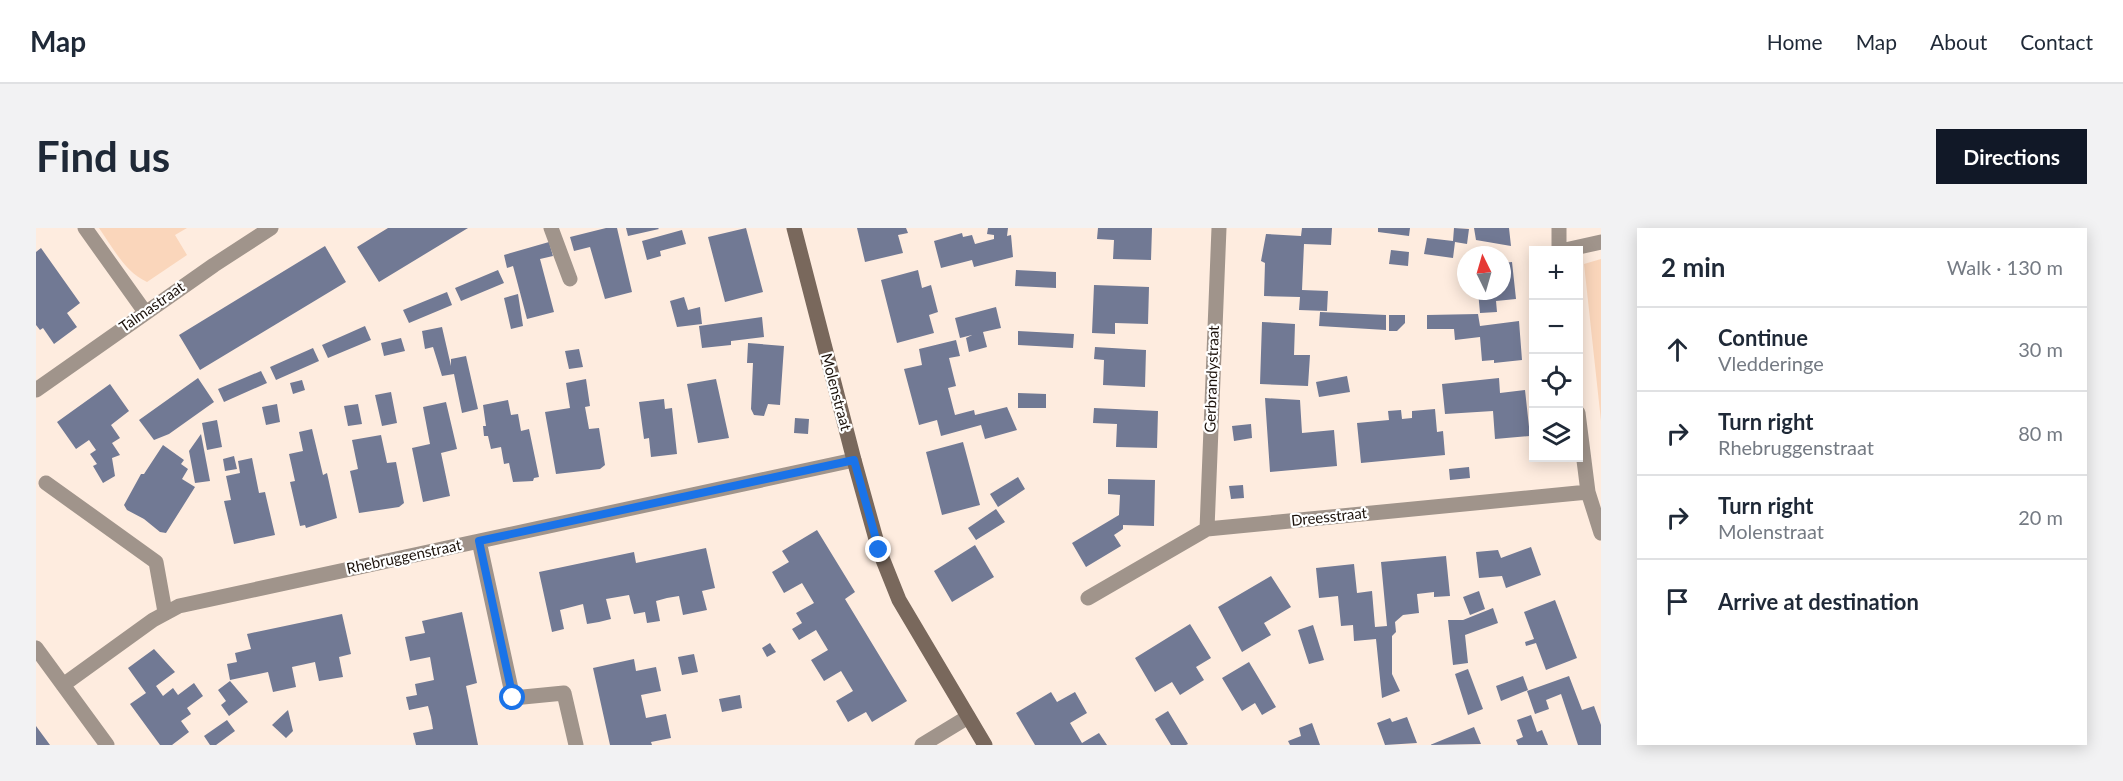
<!DOCTYPE html>
<html lang="en">
<head>
<meta charset="utf-8">
<style>
  body { margin:0; font-family:Lato,sans-serif; background:#f2f2f3; color:#1f2937 }
  .controls { position:absolute; right:18px; top:18px; display:grid; overflow:hidden; border-radius:0px; box-shadow:0 3px 15px #0003 }
  .controls button { width:54px; height:54px; display:grid; place-items:center; padding:0; border:0; border-bottom:2px solid #e0e1e3; background:#fff; color:#1f2937; font:30px sans-serif }
  .compass { position:absolute; left:1421px; top:18px; width:54px; height:54px; border-radius:50%; background:#fff; box-shadow:0 3px 15px #0003; rotate:355deg }
  .stop { position:absolute; width:18px; height:18px; margin:-14px; border:4px solid #1a73e8; border-radius:50%; background:#fff }
  .stop.end { background:#1a73e8; border-color:#fff; box-shadow:0 2px 6px #0008 }
  .list { margin:0; padding:0; list-style:none }
  h2 { display:flex; justify-content:space-between; align-items:center; height:78px; margin:0; padding:0 24px; font-size:26px }
  h2 small { font-size:20px; font-weight:400; color:#747a83 }
  .list li { display:grid; grid-template-columns:39px 1fr auto; gap:18px; align-items:center; box-sizing:border-box; height:84px; padding:0 24px; border-top:2px solid #e0e1e3 }
  .list b { display:block; font-size:22px; white-space:nowrap }
  .list p { margin:0; font-size:20px; white-space:nowrap; color:#747a83 }
  .list em { font-size:20px; font-style:normal; color:#747a83 }
  .icon { flex:none; width:33px; height:33px; fill:none; stroke:currentColor; stroke-width:2; stroke-linecap:round; stroke-linejoin:round }
  .map { position:relative; flex:none; width:1565px; height:517px; overflow:hidden; border-radius:0px }
  header { display:flex; align-items:center; gap:36px; box-sizing:border-box; height:84px; padding:0 30px; background:#fff; border-bottom:2px solid #e0e1e3 }
  header strong { font-size:28px }
  nav { display:flex; gap:33px; margin-inline-start:auto; font-size:21px }
  .intro { display:flex; align-items:center; justify-content:space-between; box-sizing:border-box; height:144px; padding:0 36px }
  h1 { margin:0; font-size:42px }
  .button { padding:15px 27px; border-radius:0px; background:#111827; color:#fff; font-size:21px; font-weight:700 }
  main { display:flex; gap:36px; padding:0 36px }
  aside { flex:1; background:#fff; border-radius:0px; box-shadow:0 3px 15px #0003 }
  .map>svg:first-child { display:block }
  .green { fill:#fad6bb }
  .building { fill:#717994 }
  .lines { fill:none; stroke-linecap:round; stroke-linejoin:round }
  .lane { stroke:#a0948b; stroke-width:15 }
  .street { stroke:#a0948b; stroke-width:15 }
  .secondary { stroke:#79685c; stroke-width:15 }
  .route { stroke:#1a73e8; stroke-width:8 }
  .labels { text-anchor:middle; stroke-width:4.5; stroke-linejoin:round; paint-order:stroke }
  .street-label { font-size:15px; fill:#1c120b; stroke:#fff }
</style>
</head>
<body>
<header>
<strong>Map</strong>
<nav><a>Home</a><a>Map</a><a>About</a><a>Contact</a></nav>
</header>
<div class="intro"><h1>Find us</h1><a class="button">Directions</a></div>
<main>
<div class="map">
<svg width="1565" height="517" viewBox="0 0 1565 517">
  <rect width="100%" height="100%" fill="#feecdf"/>
  <path class="green" d="M63 0H151L139 7 151 27 111 54C89 44 77 20 63 0Z
    M1565 31V193L1548 36Z"/>
  <path class="building" d="M352 0H432L343 54 321 19Z
    M570 0H581L596 64 569 71 554 19 538 23 534 9Z
    M590 0H622L623 1 592 8Z
    M710 0 727 64 689 74 672 9Z
    M821 0H870L872 5 862 7 867 25 829 34Z
    M952 0H972L971 8 975 7 977 29 938 39 936 32 905 40 898 13 926 5 927 9 936 7 939 16 958 11V7L951 6Z
    M1062 0H1116L1115 32 1077 31 1078 12 1061 11Z
    M1266 0H1296L1295 17 1268 16 1266 62 1292 63 1291 83 1263 82 1264 69 1228 68 1229 35 1225 33 1230 6 1265 8Z
    M1342 0H1374L1373 8 1342 4Z
    M1418 0 1433 1 1431 16 1419 14 1417 30 1388 26 1391 10 1417 13Z
    M1438 0H1473L1475 18 1440 12Z
    M646 2 650 16 624 23 625 28 611 32 606 13Z
    M513 14 517 28 504 31 518 84 491 91 477 38 471 40 468 27Z
    M289 18 310 54 164 142 143 107Z
    M5 20 44 75 31 85 41 99 18 116 7 100 4 102 0 97V24Z
    M1355 22 1373 24 1372 38 1353 36Z
    M1476 34 1480 71 1460 73 1461 84 1444 85 1442 63H1466V35Z
    M462 42 468 55 425 73 419 60Z
    M882 42 886 60 895 57 902 84 893 87 898 105 861 115 845 52Z
    M980 42 1020 44V60L979 58Z
    M1058 57 1113 59 1112 96 1079 95V106L1056 105Z
    M411 64 416 77 373 95 367 82Z
    M482 66 487 98 475 101 468 70Z
    M648 69 652 82 664 79 666 96 641 99 634 73Z
    M960 79 965 100 947 104 951 119 933 124 930 110 936 107 924 110 919 90Z
    M1284 84 1350 87V102L1283 98Z
    M1442 86 1444 98 1483 93 1486 132 1458 135V132L1446 133 1444 109 1419 112 1418 101H1391V87Z
    M1353 87H1369V95L1361 103H1353Z
    M726 89 728 109 695 113V117L666 120 663 98Z
    M1226 94 1259 96 1258 127H1274L1272 158 1224 156Z
    M329 98 335 112 292 130 286 117Z
    M406 99 415 138V131L430 128 442 181 426 185 418 146 406 148 397 119 389 121 386 103Z
    M982 103 1038 106 1037 120 982 117Z
    M365 110 369 123 348 128 345 115Z
    M920 112 924 128 913 130 920 158 912 160 919 187 938 182 939 187 971 179 981 202 949 211 945 197 905 208 901 192 883 197 868 141 886 137 883 121Z
    M712 115 748 118 744 177 732 176 728 188 718 187 715 181 717 135H711Z
    M1059 119 1110 122 1109 159 1067 157 1068 132 1058 131Z
    M277 120 283 133 240 152 234 139Z
    M543 121 547 139 533 141 529 123Z
    M225 143 231 155 188 174 182 161Z
    M1311 148 1314 164 1283 169 1280 154Z
    M162 150 178 174 133 206 118 212 103 192Z
    M1463 150 1464 165 1489 162 1494 208 1459 211 1457 183 1409 186 1406 156Z
    M550 151 554 178 549 179 553 201 563 200 569 237 564 241 520 246 509 184 534 180 530 155Z
    M680 151 693 210 662 215 651 156Z
    M266 152 269 162 257 166 254 155Z
    M74 156 93 183 75 197 84 210 76 215 84 227 76 230 79 248 67 255 57 238 61 236 54 226 60 222 53 212 40 221 21 194Z
    M355 164 361 195 346 198 339 167Z
    M982 165 1010 166V180H982Z
    M1229 170 1264 172 1266 205 1298 202 1301 238 1234 244Z
    M628 171 629 181 636 180 641 226 615 229 613 210 608 211 603 174Z
    M472 172 475 187 482 186 485 203 493 201 503 249 498 250 497 253 477 254 473 235 468 236 465 219 455 221 452 208H448L447 198H450L447 177Z
    M410 174 421 221 405 225 414 268 387 274 376 220 394 216 387 179Z
    M241 176 244 194 230 197 226 179Z
    M322 176 326 196 312 198 308 178Z
    M1058 180 1122 183 1121 220 1080 219 1081 196 1057 195Z
    M1399 181 1401 204 1407 203 1409 227 1325 235 1321 195 1353 192 1352 183 1365 182 1366 191 1376 190V183Z
    M759 190 773 191 772 206 758 205Z
    M181 192 186 219 171 222 166 195Z
    M1215 196 1216 210 1198 213 1196 198Z
    M276 201 287 247 291 245 301 290 270 300 269 297 264 298 254 254 259 253 253 226 267 223 263 204Z
    M165 206 174 253 159 255 153 223Z
    M345 207 351 235 360 234 368 275 363 279 323 285 314 243 322 241 316 212Z
    M927 214 944 277 906 287 890 224Z
    M127 217 148 232 145 236 152 241 146 251 159 259 130 305 124 304 108 291 91 282 88 277 105 246H108Z
    M198 228 201 241 189 243 187 231Z
    M216 230 223 265 229 264 239 307 198 316 188 273 195 272 190 248 204 245 202 233Z
    M1433 239 1434 250 1414 252 1413 241Z
    M982 249 989 261 962 279 954 266Z
    M1072 251 1119 252 1118 298 1087 297V301L1078 307 1085 318 1050 339 1036 315 1083 287 1084 267 1072 266Z
    M1207 257 1208 270 1195 271 1193 258Z
    M960 281 969 294 940 312 932 300Z
    M781 302 819 364 809 371 871 473 836 494 830 484 812 494 800 473 817 463 805 443 788 453 775 432 792 422 780 402 763 412 756 401 766 395 760 385 778 375 766 355 748 365 736 344 753 334 746 323Z
    M939 317 958 349 916 374 898 343Z
    M1495 319 1505 347 1470 360 1466 348 1443 350 1440 324 1462 322 1465 330Z
    M670 320 679 360 666 363 671 382 647 387 643 368 631 370 620 373 624 393 611 395 609 384 598 386 593 367 570 371 575 391 563 394 551 396 547 376 524 382 528 401 516 404 503 344 598 324 600 335Z
    M1410 328 1414 368 1398 369V364L1381 366 1383 385 1367 387 1359 394 1360 404 1356 408V446L1364 463 1346 470 1340 411 1318 413 1317 397 1305 398 1302 368 1283 370 1280 340 1318 336 1321 365 1336 363 1339 399 1351 398 1345 334Z
    M1235 348 1255 379 1228 395 1235 407 1206 424 1182 379Z
    M1443 363 1449 381 1434 387 1427 369Z
    M1519 372 1541 430 1510 442 1500 415 1490 418 1489 414 1498 411 1488 384Z
    M1457 380 1462 395 1429 407 1432 435 1417 437 1412 392H1427Z
    M426 384 441 455 430 458 442 517H380L377 505 397 501 395 489 392 478 373 482 370 469 381 467 379 456 398 452 394 429 374 433 369 409 389 405 386 393Z
    M306 386 315 426 303 429 307 449 283 453 279 434 256 439 260 459 237 464 232 444 194 452 191 436 201 434 199 425 215 421 211 406Z
    M1154 396 1175 430 1160 439 1168 452 1144 467 1136 454 1119 464 1099 430Z
    M1277 397 1288 432 1273 436 1262 402Z
    M734 415 740 424 731 429 726 420Z
    M118 421 139 444 120 458 127 468 137 460 142 467 158 455 167 468 151 480 155 486 145 493 153 504 136 517H124L94 476 110 465 92 440Z
    M658 426 662 444 646 447 642 429Z
    M598 431 600 443 620 439 625 463 605 467 610 490 630 486 635 510 615 514 616 517H574L557 440Z
    M1213 434 1240 479 1226 487 1219 475 1206 483 1186 450Z
    M1432 441 1447 481 1432 487 1419 446Z
    M1487 448 1492 462 1465 473 1460 458Z
    M1533 448 1546 482 1558 478 1565 497V517H1542L1525 466 1510 472 1513 481 1499 486 1491 463Z
    M194 453 212 474 193 488 185 477 190 473 182 462Z
    M1015 464 1021 474 1039 464 1051 485 1034 495 1046 515 1063 505 1071 517H999L980 485Z
    M704 467 706 480 686 484 683 471Z
    M252 482 257 503 250 510 236 497Z
    M1132 483 1152 516 1150 517H1135L1119 491Z
    M1495 487 1501 504 1506 502 1512 517H1482L1480 512 1487 509 1481 492Z
    M1371 489 1381 515 1349 517 1341 495 1354 490 1356 494Z
    M191 492 199 503 180 517H174L168 508Z
    M1276 495 1284 517H1254L1252 513 1265 508 1263 500Z
    M0 498 14 517H0Z
    M1438 499 1445 516 1394 517Z"/>
  <g class="lines">
    <path class="lane" d="M515 0 534 51"/>
    <path class="street" d="M49 0 109 84
      M1523 0V22
      M1529 22 1565 14
      M0 162 178 37 235 0
      M1542 185 1552 264 1565 305
      M10 255 120 334 129 384
      M1171 301 1183 0
      M443 313 477 470 528 465 540 517
      M1052 370 1171 301 1552 264
      M0 420 71 517
      M27 457 117 392 143 378 818 232
      M886 517 932 489"/>
    <path class="secondary" d="M758 0 818 232 843 322 863 372 949 517"/>
  </g>
  <g class="lines">
    <path class="route" d="M477 470 443 313 818 232 843 322"/>
  </g>
  <g class="labels">
    <g class="street-label">
      <text transform="translate(116 79) rotate(-35)" y="5">Talmastraat</text>
      <text transform="translate(1176 151) rotate(-88)" y="5">Gerbrandystraat</text>
      <text transform="translate(800 164) rotate(75)" y="5">Molenstraat</text>
      <text transform="translate(1293 289) rotate(-6)" y="5">Dreesstraat</text>
      <text transform="translate(368 329) rotate(-12)" y="5">Rhebruggenstraat</text>
    </g>
  </g>
</svg>
<div class="controls">
<button>+</button>
<button>−</button>
<button><svg class="icon" aria-label="locate" viewBox="0 0 24 24"><circle cx="12" cy="12" r="6"/><path d="M12 2v4M12 18v4M2 12h4M18 12h4"/></svg></button>
<button><svg class="icon" aria-label="layers" viewBox="0 0 24 24"><path d="M12 4l9 5-9 5-9-5zM3 14l9 5 9-5"/></svg></button>
</div>
<svg class="compass" viewBox="-18 -18 36 36"><path d="M0-13l5 13h-10z" fill="#e53935"/><path d="M0 13l5-13h-10z" fill="#747a83"/></svg>
<div class="stop" style="left:477px;top:470px"></div>
<div class="stop end" style="left:843px;top:322px"></div>
</div>
<aside>
<h2>2 min<small>Walk · 130 m</small></h2>
<ul class="list">
<li><svg class="icon" aria-label="ahead" viewBox="0 0 24 24"><path d="M12 20V5M6 11l6-6 6 6"/></svg><div><b>Continue</b><p>Vledderinge</p></div><em>30 m</em></li>
<li><svg class="icon" aria-label="right" viewBox="0 0 24 24"><path d="M7 20v-9h11M14 6l5 5-5 5"/></svg><div><b>Turn right</b><p>Rhebruggenstraat</p></div><em>80 m</em></li>
<li><svg class="icon" aria-label="right" viewBox="0 0 24 24"><path d="M7 20v-9h11M14 6l5 5-5 5"/></svg><div><b>Turn right</b><p>Molenstraat</p></div><em>20 m</em></li>
<li><svg class="icon" aria-label="arrive" viewBox="0 0 24 24"><path d="M6 21V4h12l-3 4 3 4H6"/></svg><div><b>Arrive at destination</b></div></li>
</ul>
</aside>
</main>
</body>
</html>
